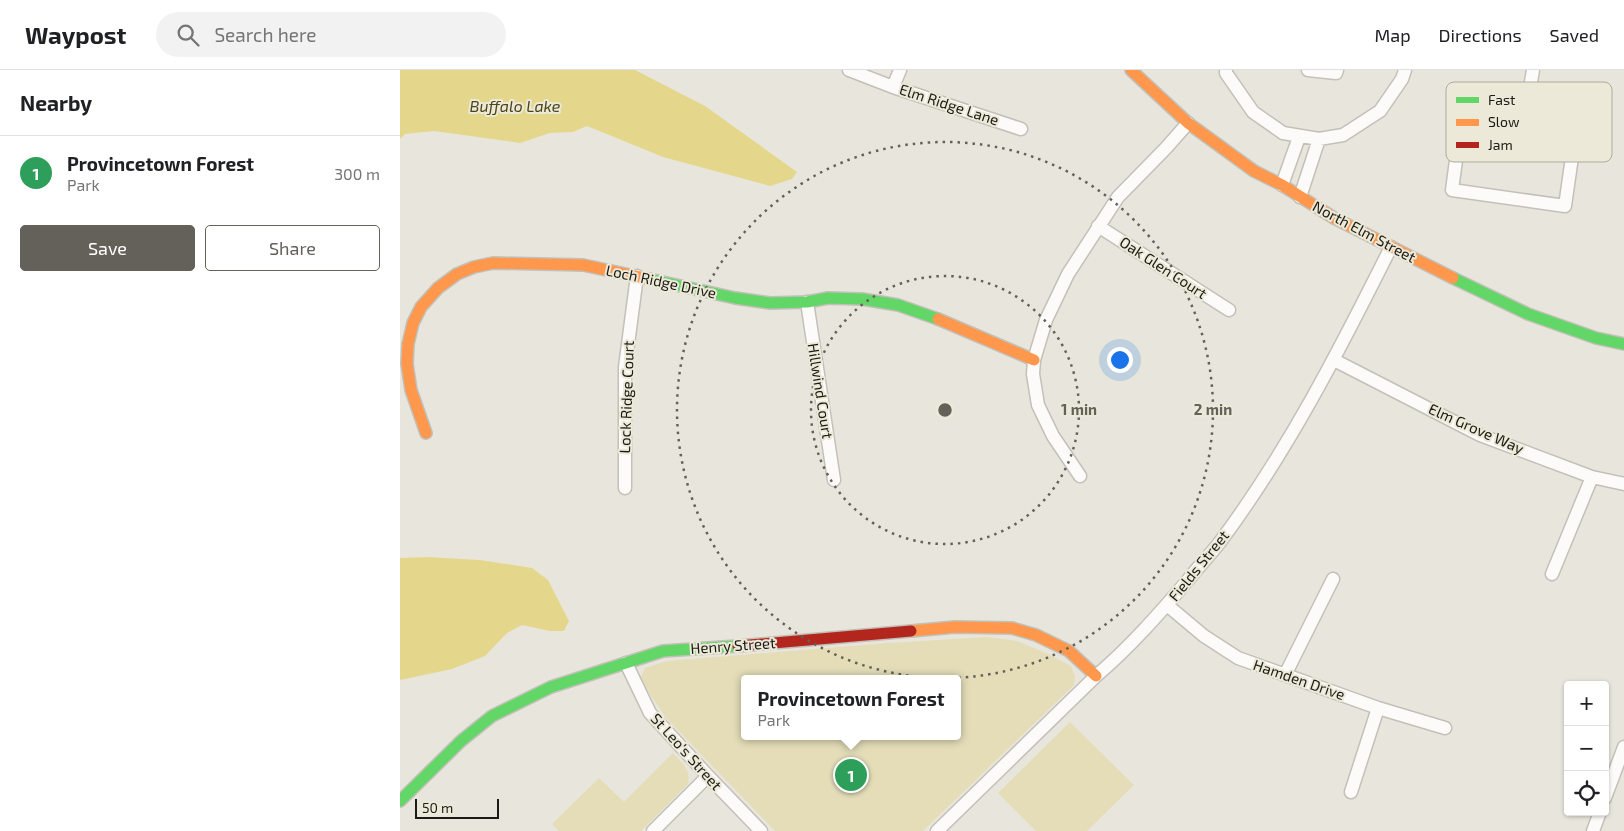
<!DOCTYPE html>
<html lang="en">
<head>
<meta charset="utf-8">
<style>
  body { margin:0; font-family:"Exo 2",sans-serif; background:#f2f2f2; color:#202124 }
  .controls { position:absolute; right:15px; bottom:15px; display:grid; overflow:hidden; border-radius:5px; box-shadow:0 1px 4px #0004 }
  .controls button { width:45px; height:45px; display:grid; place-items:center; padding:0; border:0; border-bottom:1px solid #e0e0e0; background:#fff; color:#202124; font:25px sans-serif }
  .scale { position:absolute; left:15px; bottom:12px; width:84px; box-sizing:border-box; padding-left:5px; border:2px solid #1b1a14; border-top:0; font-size:14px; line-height:18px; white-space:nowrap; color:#1b1a14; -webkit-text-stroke:4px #ece9d8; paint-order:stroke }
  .you { position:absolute; left:719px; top:289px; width:18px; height:18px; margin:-12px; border:4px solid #fff; border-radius:50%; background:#1a73e8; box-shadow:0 0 0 8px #1a73e833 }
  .badge { display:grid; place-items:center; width:32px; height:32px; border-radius:50%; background:#63615a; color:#fff; font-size:16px; font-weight:700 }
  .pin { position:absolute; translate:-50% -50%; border:2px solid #fff; box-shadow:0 1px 5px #0006 }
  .popup { position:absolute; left:341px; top:605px; width:220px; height:65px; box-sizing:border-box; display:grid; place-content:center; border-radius:5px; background:#fff; filter:drop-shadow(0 1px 4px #0005); font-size:16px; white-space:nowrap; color:#757577 }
  .popup b { font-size:19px; color:#202124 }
  .popup::after { content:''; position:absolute; left:50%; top:100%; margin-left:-10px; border:10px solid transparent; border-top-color:#fff }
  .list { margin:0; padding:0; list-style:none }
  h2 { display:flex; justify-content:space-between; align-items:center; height:65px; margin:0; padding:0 20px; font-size:21px }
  h2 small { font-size:16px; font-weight:400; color:#757577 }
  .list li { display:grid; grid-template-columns:32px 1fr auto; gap:15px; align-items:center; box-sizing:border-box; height:75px; padding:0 20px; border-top:1px solid #e0e0e0 }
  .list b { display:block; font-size:19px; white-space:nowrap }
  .list p { margin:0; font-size:16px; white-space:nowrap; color:#757577 }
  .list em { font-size:16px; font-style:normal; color:#757577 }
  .actions { display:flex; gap:10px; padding:15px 20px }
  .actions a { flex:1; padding:11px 0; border:1px solid #63615a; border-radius:5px; text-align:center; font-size:18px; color:#63615a }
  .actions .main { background:#63615a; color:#fff }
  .icon { flex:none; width:28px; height:28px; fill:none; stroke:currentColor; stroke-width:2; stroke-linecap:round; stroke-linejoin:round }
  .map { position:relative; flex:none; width:1224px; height:761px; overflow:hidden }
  header { display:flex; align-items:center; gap:30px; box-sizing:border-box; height:70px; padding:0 25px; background:#fff; border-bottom:1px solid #e0e0e0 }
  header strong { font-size:24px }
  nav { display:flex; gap:28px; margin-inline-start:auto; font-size:18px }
  .search { width:350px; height:45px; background:#f2f2f2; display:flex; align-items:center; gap:12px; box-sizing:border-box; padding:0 18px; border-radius:28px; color:#757577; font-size:19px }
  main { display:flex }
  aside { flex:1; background:#fff }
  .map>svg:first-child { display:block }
  .green { fill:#e4ddb8; fill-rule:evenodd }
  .water { fill:#e4d78c }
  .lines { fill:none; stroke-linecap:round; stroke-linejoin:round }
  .street-casing { stroke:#c2c0b8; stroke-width:15 }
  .fast-casing { stroke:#c2c0b8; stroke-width:14 }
  .slow-casing { stroke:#c2c0b8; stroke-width:14 }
  .jam-casing { stroke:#c2c0b8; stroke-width:14 }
  .street { stroke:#fcfbfa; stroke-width:12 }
  .fast { stroke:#63d668; stroke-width:11 }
  .slow { stroke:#ff974d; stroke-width:11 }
  .jam { stroke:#b3261e; stroke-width:11 }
  .ring { fill:none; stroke:#63615a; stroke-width:2.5; stroke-dasharray:2.5 5 }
  .labels { text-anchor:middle; stroke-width:4; stroke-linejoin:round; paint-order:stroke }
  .street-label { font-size:15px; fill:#1b1a14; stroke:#ece9d8 }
  .water-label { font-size:16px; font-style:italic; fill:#4d461b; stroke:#ece9d8 }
  .key { fill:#ece9d8; stroke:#adab9d; stroke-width:1 }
  .key-label { font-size:14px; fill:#1b1a14 }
  .centre { fill:#63615a; stroke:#ece9d8; stroke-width:2.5 }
  .ring-label { font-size:15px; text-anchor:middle; font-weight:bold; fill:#63615a; stroke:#ece9d8; stroke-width:4; stroke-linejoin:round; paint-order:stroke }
</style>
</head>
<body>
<header>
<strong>Waypost</strong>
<div class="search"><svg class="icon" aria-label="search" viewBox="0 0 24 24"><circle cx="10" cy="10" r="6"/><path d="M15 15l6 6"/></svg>Search here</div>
<nav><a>Map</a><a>Directions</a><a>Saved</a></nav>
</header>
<main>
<aside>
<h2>Nearby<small></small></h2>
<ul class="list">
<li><span class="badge" style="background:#2e9e5b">1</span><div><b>Provincetown Forest</b><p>Park</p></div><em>300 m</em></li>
</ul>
<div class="actions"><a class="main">Save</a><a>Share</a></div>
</aside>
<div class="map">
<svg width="1224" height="761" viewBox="0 0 1224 761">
  <rect width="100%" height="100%" fill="#e8e6dc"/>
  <path class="green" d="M587 567 617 571 646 583 671 596 675 606 674 615 523 761H375L266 648 250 624 241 607 245 598 267 591 488 573ZM345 609H557V666H345Z
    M670 652 734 715 687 761H636L598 723Z
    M273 683C282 693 291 699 288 714L241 761H159L152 754 199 708 224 732Z"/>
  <path class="water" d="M0 0H235L305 36 397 102 392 109 370 116 263 87 187 56 173 62 150 63 120 73 34 61 5 64 0 69Z
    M28 487 80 490 132 498 148 510 169 551 164 561H150L122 555 107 563 85 586 52 599 0 610V488Z"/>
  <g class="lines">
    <defs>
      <path id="street" d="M449 0 493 17 621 59
        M826 0V3L853 42 883 63 919 69 943 65 980 41 1002 9 1005 0
        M908 0 936 3 937 0
        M493 17 500 0
        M1065 24 1128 30 1179 38 1165 136 1052 120Z
        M1128 30 1133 0
        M882 115 899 67
        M900 127 919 69
        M698 156 829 240
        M407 232 434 410
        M934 290 1080 365 1192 407 1224 414
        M680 406 653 366 638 335 633 304 634 290 646 250 668 204 718 127 766 78 788 53
        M225 418V297L237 206
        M1152 504 1192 407
        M767 535 804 566 838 588 978 638 1045 658
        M226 593 250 643 308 706 361 761
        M885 605 933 509
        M951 722 978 638
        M1205 728 1224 677
        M253 761 308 706
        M537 761 696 606C730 577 759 544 788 510 798 497 810 485 820 472 888 381 940 279 991 177
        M1193 761 1200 742"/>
      <path id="fast" d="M1053 208 1128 244 1196 268 1224 274
        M249 209 335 228 370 233 407 232 428 228 462 229 498 235 538 249
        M0 731 61 671 92 646 151 617 263 581 338 576"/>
      <path id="slow" d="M731 0 788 53 854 101 882 115 934 148 1053 208
        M538 249 634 290
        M26 363 11 320 7 294 8 274 13 253 21 237 38 218 57 204 74 197 93 193 183 195 249 209
        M511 561 555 557 612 558 636 565 669 581 696 606"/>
      <path id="jam" d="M338 576 511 561"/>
    </defs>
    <use href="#street" class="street-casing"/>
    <use href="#fast" class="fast-casing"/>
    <use href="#slow" class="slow-casing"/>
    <use href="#jam" class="jam-casing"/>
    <use href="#street" class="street"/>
    <use href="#fast" class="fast"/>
    <use href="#slow" class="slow"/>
    <use href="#jam" class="jam"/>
  </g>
  <g class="ring">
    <circle cx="545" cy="340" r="134"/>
    <circle cx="545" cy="340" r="268"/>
  </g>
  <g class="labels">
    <g class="street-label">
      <text transform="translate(549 35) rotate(18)" y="5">Elm Ridge Lane</text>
      <text transform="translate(964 162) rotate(28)" y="5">North Elm Street</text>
      <text transform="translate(763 198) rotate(33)" y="5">Oak Glen Court</text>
      <text transform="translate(261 212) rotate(12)" y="5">Loch Ridge Drive</text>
      <text transform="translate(420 321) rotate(81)" y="5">Hillwind Court</text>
      <text transform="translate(227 327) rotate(-88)" y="5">Lock Ridge Court</text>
      <text transform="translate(1076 359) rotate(24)" y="5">Elm Grove Way</text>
      <text transform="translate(799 496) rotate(-51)" y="5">Fields Street</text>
      <text transform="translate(333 576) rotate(-4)" y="5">Henry Street</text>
      <text transform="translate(899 610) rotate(19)" y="5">Hamden Drive</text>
      <text transform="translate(286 682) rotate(48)" y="5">St Leo's Street</text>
    </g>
    <g class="water-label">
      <text x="115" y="42">Buffalo Lake</text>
    </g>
  </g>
  <rect x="1046" y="12" width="166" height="80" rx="8" class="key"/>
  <rect x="1056" y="27" width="23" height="6" fill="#63d668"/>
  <rect x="1056" y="49" width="23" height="7" fill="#ff974d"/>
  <rect x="1056" y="72" width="23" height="6" fill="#b3261e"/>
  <g class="key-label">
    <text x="1088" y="35">Fast</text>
    <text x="1088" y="57">Slow</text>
    <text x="1088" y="80">Jam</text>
  </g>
  <circle cx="545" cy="340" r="8" class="centre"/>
  <g class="ring-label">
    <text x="679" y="345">1 min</text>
    <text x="813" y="345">2 min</text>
  </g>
</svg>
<div class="controls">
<button>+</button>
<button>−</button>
<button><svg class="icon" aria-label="locate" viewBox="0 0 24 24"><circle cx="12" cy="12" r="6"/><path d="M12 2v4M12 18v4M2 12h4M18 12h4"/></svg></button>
</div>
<div class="scale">50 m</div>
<div class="you"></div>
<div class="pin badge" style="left:451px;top:705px;background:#2e9e5b">1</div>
<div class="popup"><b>Provincetown Forest</b>Park</div>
</div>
</main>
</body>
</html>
